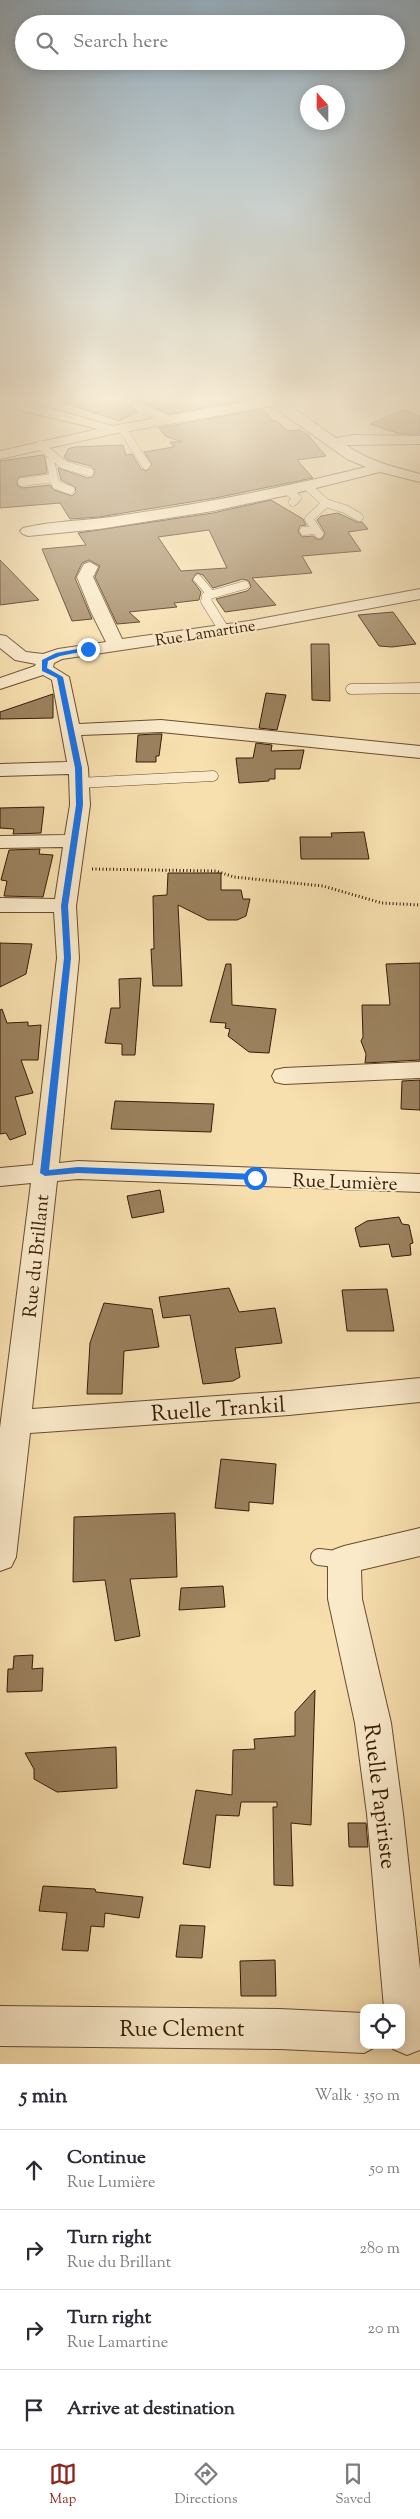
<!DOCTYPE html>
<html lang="en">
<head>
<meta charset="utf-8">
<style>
  body { margin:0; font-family:"Sorts Mill Goudy",serif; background:#f7f7f7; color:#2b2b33 }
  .controls { position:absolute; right:15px; bottom:15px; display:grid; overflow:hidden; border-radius:10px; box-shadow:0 2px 12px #0003 }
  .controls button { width:45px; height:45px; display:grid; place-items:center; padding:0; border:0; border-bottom:1px solid #e1e1e2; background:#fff; color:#2b2b33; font:25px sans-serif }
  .compass { position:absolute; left:300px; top:85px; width:45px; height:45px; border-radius:50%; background:#fff; box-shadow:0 2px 12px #0003; rotate:339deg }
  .stop { position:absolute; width:15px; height:15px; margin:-11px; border:4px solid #1a73e8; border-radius:50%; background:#fff }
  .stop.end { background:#1a73e8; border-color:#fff; box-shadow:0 1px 5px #0008 }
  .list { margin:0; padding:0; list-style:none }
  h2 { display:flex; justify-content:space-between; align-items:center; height:65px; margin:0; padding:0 20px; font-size:21px }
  h2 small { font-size:16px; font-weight:400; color:#7c7c81 }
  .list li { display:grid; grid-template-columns:32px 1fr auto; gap:15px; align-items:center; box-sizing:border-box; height:80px; padding:0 20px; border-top:1px solid #e1e1e2 }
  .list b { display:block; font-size:19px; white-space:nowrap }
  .list p { margin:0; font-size:16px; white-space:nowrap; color:#7c7c81 }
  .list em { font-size:16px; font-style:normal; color:#7c7c81 }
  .icon { flex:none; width:28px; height:28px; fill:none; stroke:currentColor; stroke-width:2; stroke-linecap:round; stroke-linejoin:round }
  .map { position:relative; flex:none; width:420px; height:2064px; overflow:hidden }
  .search { position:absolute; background:#fff; box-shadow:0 2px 12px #0003; left:15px; right:15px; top:15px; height:55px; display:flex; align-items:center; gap:12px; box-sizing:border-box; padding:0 18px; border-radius:28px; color:#7c7c81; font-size:19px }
  .sheet { height:385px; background:#fff }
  nav { display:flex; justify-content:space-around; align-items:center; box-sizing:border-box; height:70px; border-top:1px solid #e1e1e2; background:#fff; font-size:14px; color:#7c7c81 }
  nav a { display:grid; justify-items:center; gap:2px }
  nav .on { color:#8f2418 }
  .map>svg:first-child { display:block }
  .building { fill:#9b815e; stroke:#371c07; fill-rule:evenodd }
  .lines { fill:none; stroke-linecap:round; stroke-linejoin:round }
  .service-far2-casing { stroke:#674d31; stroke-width:9 }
  .service-far1-casing { stroke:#674d31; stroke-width:11 }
  .service-casing { stroke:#674d31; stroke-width:18 }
  .minor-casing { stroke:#674d31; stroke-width:2 }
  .path { stroke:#371c07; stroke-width:3; stroke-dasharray:1 2.5; stroke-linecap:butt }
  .service-far2 { stroke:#faeaca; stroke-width:8 }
  .service-far1 { stroke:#faeaca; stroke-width:10 }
  .service { stroke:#faeaca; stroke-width:16 }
  .minor { fill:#faeaca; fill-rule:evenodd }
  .route { fill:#1a73e8 }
  .labels { text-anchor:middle; stroke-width:4; stroke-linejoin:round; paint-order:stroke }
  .far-street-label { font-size:16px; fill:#371c07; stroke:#faeaca }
  .street-label { font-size:19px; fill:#371c07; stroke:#faeaca }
  .near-street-label { font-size:22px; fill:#371c07; stroke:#faeaca }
</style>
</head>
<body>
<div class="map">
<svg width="420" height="2064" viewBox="0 0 420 2064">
  <rect width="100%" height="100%" fill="#f7dfae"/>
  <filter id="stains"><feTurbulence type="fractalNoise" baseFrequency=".004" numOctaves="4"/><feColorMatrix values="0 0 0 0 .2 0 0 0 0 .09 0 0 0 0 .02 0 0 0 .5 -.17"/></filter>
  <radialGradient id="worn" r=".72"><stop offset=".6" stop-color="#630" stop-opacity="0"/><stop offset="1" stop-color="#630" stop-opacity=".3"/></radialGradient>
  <path class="building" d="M63 398H254V399L169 414 136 400 131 406 137 412 119 421 62 402Z
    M263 409 273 421H277L288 431 300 430 308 435 326 456 297 460 313 478 215 498 99 517 70 519 60 503 0 508V461L43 455 45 457 47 473 19 477 17 485 23 488 50 485 54 490 72 496 76 492 75 487 61 480 58 468 88 478 93 477 95 471 91 466 67 460 64 457 68 449 74 447 123 445 126 455 132 454 141 469 147 471 152 464 144 452 174 447 170 442H182L165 436 159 428Z
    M402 410 420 416V434H400L370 424Z
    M271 500 303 519 306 525 300 526 298 531 302 537 313 536 317 539H322L325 533 317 520 321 516 338 513 357 522H362L368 529 348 532 361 551 302 556 312 573 252 578 276 605 225 612 216 599 247 591 251 587 249 581 243 579 213 588 203 575 197 573 192 580 201 592 199 600 174 603 177 607 129 612 140 622 117 624 95 577 100 566 89 560 82 563 75 578 92 619 72 621 42 549 86 545 78 533 213 513ZM209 530 227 568 181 571 158 537Z
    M0 560 39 600 0 605Z
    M393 612 416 644 392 647 379 646 358 615Z
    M311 644H329L330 701 312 700Z
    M266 693 286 695 277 730 259 728Z
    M53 694V718L0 719V712Z
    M155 734H162L159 756H156V762H136L138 735Z
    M256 743 272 745 271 751 304 750 300 769H275V779H269V781L239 783 236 758H253Z
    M44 807 41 833 13 834 14 829 0 828V808Z
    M364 832 369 859H301L300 837H332L331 833Z
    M40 849 39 854 53 855 43 897 4 896 7 881 1 880 9 850Z
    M168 873H221V890H241L243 899H250L246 916 237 920H208L178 905 182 986H153L151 949H154L153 896 167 895Z
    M0 943 32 944 26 974 0 987Z
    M420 963V1060L365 1063 366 1054 361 1041 363 1037 362 1005H390L386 964Z
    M226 964H231L232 1005 276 1009 269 1053 249 1052 228 1036 230 1029 225 1028 226 1023 210 1022Z
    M141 978 135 1055H122V1044L105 1043 111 1008H120L119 979Z
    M2 1009 7 1023 28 1022V1026L41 1025 38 1060H21L33 1093 15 1097 26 1134 10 1140 6 1133 0 1134V1010Z
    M420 1080V1110L401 1109 402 1081Z
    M115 1101 214 1104 211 1132 111 1129Z
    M160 1190 164 1212 132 1218 127 1196Z
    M399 1217 402 1224 409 1225 413 1243 410 1244 411 1255 392 1257 389 1244 360 1247 355 1228 367 1221Z
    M229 1288 239 1312 275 1308 282 1343 235 1348 240 1377 233 1381 203 1384 190 1315 163 1318 159 1297Z
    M387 1289 394 1331H347L342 1290Z
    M104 1303 152 1309 159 1347 124 1351 122 1394H87L90 1343Z
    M221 1459 276 1464 273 1504 249 1502V1511L215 1508Z
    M175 1513 177 1577 130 1579 140 1636 115 1641 105 1580 73 1582 74 1517Z
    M223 1586 225 1607 179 1610 181 1588Z
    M33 1655 32 1669 43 1668 42 1691 7 1692 8 1669H13L14 1656Z
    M315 1690 311 1825 291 1823 293 1886 274 1885 273 1807H277V1802H241L239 1816 216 1815 210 1868 183 1864 196 1790 232 1795 233 1750 255 1749 254 1739 295 1736V1712Z
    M116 1747 117 1788 57 1792 34 1779V1769L25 1753Z
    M348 1823H366L368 1847H349Z
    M43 1886 95 1889 96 1892 143 1897 139 1918 105 1913 104 1927 91 1926 88 1951 62 1950 67 1913 39 1911Z
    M180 1925 205 1926 202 1958 176 1957Z
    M275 1960 276 1996H241L240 1961Z"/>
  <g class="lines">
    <defs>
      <path id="service-far2" d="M137 406 168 420
        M122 428 146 465
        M40 445 64 465 89 472
        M54 478 56 485 70 490
        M22 482 54 478 50 460 53 457
        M307 486 326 503 345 509 359 517
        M288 491 297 498 293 502
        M304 531 316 530
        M319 534 309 519 326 503
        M198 579 209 592 207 602
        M206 596 245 585"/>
      <path id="service-far1" d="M206 601 224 630
        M351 689 420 688
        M78 783 213 776"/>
      <path id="service" d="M319 1557 344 1560"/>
      <path id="minor" d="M0 398H15L112 426 267 398H298L286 403 336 438 354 435 420 436V444L346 445C368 461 394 467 420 474V482L380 472 288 495 213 511 99 529 28 536 23 534 20 531 23 528C55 520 91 521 124 515 206 503 286 487 366 467L347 459 272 406 112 434 0 459V451L98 429 20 410 0 402Z
        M90 562 98 567 93 577 122 639 249 621 420 589V599L249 631 62 659 54 663 53 667 69 677 79 724 161 720 420 746V758L161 732 81 735 88 768 90 805 76 906 79 958 59 1163 78 1161 420 1174V1192L78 1179 57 1181 32 1409 289 1391 420 1378V1402L289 1415 30 1433 16 1557 11 1567 0 1571V1428L31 1183 0 1186V1168L33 1165 57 958 54 912H0V898L55 899 63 847 0 848V836L65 835 70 805 69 774 0 776V764L67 762 52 680 43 675 0 689V678L35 666 36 664 15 660 0 648V635L6 636 26 652 43 654 58 649 106 642 91 612 77 577 84 564Z
        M420 1062V1078L284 1084 275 1082 272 1076 275 1070 284 1068Z
        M420 1528V1556L361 1570 362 1599 391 1723 403 1814 420 1969V2050L407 2055 393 2049 391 2045H401V2008H384L367 1814 355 1723 328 1599V1560L333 1550 344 1546Z
        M0 2006 280 2009 364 2013V2045H379L364 2053 280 2049 0 2046Z"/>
    </defs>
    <use href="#service-far2" class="service-far2-casing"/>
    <use href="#service-far1" class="service-far1-casing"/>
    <use href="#service" class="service-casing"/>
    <use href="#minor" class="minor-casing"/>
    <path class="path" d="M92 869 216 871 234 877 323 886 382 903 420 905"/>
    <use href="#service-far2" class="service-far2"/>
    <use href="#service-far1" class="service-far1"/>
    <use href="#service" class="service"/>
    <use href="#minor" class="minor"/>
  </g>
  <linearGradient id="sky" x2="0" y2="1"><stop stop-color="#94abba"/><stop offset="0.58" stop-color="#fbf1db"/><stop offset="1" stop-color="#fbf1db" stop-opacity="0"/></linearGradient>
  <rect width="420" height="687" fill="url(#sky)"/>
  <path class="route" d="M88 647 91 650 60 656 48 661 47 668 63 677 82 768 83 805 68 906 71 958 49 1170 78 1167 255 1174 259 1178 258 1180 78 1173 45 1176 40 1173 64 958 61 906 76 805 75 768 57 678 42 671V660L56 653Z"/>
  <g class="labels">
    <g class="far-street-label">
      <text transform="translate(205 632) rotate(-9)" y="6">Rue Lamartine</text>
    </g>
    <g class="street-label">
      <text transform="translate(345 1181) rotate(2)" y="7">Rue Lumière</text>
      <text transform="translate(35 1256) rotate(-84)" y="7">Rue du Brillant</text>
    </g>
    <g class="near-street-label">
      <text transform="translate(218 1408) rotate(-4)" y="8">Ruelle Trankil</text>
      <text transform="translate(381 1796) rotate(83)" y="8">Ruelle Papiriste</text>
      <text x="182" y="2036">Rue Clement</text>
    </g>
  </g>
  <rect width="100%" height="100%" filter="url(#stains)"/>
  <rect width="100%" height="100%" fill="url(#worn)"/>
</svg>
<div class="controls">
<button><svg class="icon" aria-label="locate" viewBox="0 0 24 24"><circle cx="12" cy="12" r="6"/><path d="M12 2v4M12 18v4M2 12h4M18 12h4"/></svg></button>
</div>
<svg class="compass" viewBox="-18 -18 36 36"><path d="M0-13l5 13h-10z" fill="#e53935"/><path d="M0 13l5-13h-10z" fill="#7c7c81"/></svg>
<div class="stop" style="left:255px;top:1178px"></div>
<div class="stop end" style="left:88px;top:649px"></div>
<div class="search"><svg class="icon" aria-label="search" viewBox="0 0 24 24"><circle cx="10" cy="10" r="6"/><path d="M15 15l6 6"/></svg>Search here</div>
</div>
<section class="sheet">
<h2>5 min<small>Walk · 350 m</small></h2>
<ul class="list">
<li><svg class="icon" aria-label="ahead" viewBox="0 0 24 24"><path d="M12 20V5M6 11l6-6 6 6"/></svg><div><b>Continue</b><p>Rue Lumière</p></div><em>50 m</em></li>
<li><svg class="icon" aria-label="right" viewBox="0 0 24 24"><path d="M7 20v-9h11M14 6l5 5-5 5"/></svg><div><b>Turn right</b><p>Rue du Brillant</p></div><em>280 m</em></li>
<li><svg class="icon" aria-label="right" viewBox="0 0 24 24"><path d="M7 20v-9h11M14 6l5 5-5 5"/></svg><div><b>Turn right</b><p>Rue Lamartine</p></div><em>20 m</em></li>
<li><svg class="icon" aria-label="arrive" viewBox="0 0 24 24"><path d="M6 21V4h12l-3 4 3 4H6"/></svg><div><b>Arrive at destination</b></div></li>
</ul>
</section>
<nav>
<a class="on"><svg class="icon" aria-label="map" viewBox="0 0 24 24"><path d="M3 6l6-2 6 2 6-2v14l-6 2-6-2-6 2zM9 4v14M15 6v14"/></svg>Map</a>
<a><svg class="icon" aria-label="directions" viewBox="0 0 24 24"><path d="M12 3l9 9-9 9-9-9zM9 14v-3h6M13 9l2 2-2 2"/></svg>Directions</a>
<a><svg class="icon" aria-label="saved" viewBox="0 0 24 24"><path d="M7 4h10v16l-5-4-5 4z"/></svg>Saved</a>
</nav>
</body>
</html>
